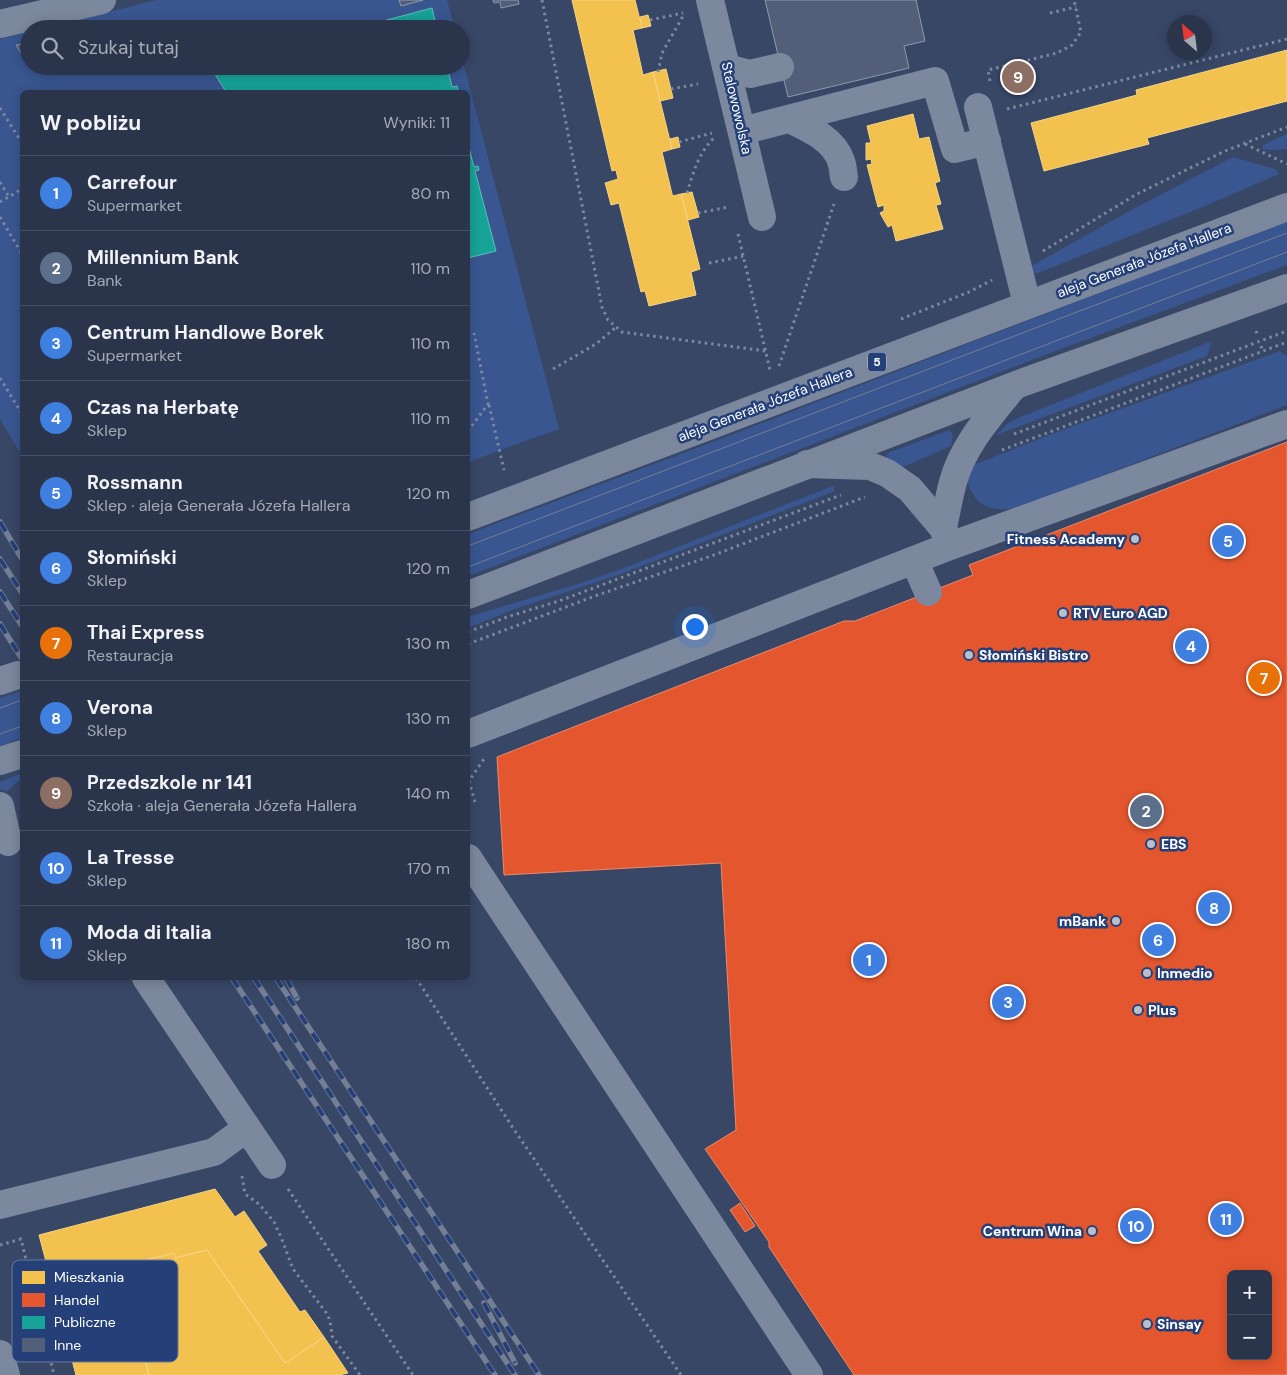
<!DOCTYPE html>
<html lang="pl">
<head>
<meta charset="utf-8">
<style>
  body { margin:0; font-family:"DM Sans",sans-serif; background:#323d53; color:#f1f3f6 }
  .controls { position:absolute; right:15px; bottom:15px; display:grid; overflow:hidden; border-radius:8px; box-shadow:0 2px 12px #0003 }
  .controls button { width:45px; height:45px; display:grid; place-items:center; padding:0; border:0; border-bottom:1px solid #465064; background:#2a354c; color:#f1f3f6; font:25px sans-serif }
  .compass { position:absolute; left:1167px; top:15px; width:45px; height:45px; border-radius:50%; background:#2a354c; box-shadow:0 2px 12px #0003; rotate:332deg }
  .you { position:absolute; left:694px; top:626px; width:18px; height:18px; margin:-12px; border:4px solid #fff; border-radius:50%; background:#1a73e8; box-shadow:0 0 0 8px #1a73e833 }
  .badge { display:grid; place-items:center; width:32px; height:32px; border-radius:50%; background:#95b2f1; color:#fff; font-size:16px; font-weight:700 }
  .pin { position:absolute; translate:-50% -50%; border:2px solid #fff; box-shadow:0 1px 5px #0006 }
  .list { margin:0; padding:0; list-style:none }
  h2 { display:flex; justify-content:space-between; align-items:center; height:65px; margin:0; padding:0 20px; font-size:21px }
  h2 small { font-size:16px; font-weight:400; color:#a5abb5 }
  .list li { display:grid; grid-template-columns:32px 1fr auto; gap:15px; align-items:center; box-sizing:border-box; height:75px; padding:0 20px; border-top:1px solid #465064 }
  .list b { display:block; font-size:19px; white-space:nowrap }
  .list p { margin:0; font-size:16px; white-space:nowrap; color:#a5abb5 }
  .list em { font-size:16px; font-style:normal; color:#a5abb5 }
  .icon { flex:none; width:28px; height:28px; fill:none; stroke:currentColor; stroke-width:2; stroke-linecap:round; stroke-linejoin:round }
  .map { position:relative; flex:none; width:1287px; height:1375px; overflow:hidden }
  .search { position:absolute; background:#2a354c; box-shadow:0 2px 12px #0003; left:20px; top:20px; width:450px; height:55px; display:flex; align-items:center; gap:12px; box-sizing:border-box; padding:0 18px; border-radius:28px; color:#a5abb5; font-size:19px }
  .panel { position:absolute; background:#2a354c; box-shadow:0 2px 12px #0003; left:20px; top:90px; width:450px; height:890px; border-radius:8px }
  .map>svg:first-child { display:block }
  .green { fill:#395690 }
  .homes { fill:#f2c14e; stroke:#f6d483 }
  .shops { fill:#e4572e; stroke:#ec896d; fill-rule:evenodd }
  .public { fill:#17a398; stroke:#5dbfb7 }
  .building { fill:#535f78; stroke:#8f99ac }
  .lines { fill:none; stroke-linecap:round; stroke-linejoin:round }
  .path { stroke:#7c889d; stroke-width:3; stroke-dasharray:2.5 4; stroke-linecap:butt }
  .minor { stroke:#7c889d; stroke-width:28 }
  .major { stroke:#7b879c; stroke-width:28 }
  .tram { stroke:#747e95; stroke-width:1 }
  .rail-casing { stroke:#747e95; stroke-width:5.5 }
  .rail { stroke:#254079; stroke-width:4; stroke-dasharray:11; stroke-linecap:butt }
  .poi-dot { fill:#b9bfc9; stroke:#254079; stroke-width:2 }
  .labels { text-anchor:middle; stroke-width:5; stroke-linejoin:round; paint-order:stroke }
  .shield { fill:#254079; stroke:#bec6d7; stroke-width:1 }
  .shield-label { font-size:12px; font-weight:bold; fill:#fff }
  .street-label { font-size:14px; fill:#fff; stroke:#254079 }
  .poi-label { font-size:14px; font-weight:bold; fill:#fff; stroke:#254079; text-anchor:start }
  .key { fill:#254079; stroke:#6679a1; stroke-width:1 }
  .key-label { font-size:14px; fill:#fff }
</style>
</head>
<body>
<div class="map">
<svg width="1287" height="1375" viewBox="0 0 1287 1375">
  <rect width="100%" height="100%" fill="#384766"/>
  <path class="green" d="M156 0H447L455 29H41Z
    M29 32V66H461V54L559 429C529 440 498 450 468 463V92H22V456L0 419V39Z
    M1287 134V149L1271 150 1262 149 1263 145Z
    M1233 157 1275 169 1279 174 1205 206 1038 273H1034L1030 267 1122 215Z
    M1287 221V265L1045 355 468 576V534L710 443Z
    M1212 341 1207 356 996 435 1007 424 1018 418Z
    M1280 351 1284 355 1287 354V405L1018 508C988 512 974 507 966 476L971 466 1049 435Z
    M949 430 953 435 951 446 903 467 887 459 886 455 888 453Z
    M833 486 835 491 621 574 512 610 468 628V617L584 582 619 570Z
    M21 691 22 738 0 746V698Z
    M22 773V778L7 791 0 789V782Z"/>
  <path class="homes" d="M572 0H635L642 28 633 30 643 75 653 72 672 149 662 152 672 194 673 196 681 194 700 269 691 272 696 295 649 306 645 291 641 292 619 203 611 205 606 186 605 183 618 179 616 170 612 171Z
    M648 15 651 26 642 28 640 17Z
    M1287 50V101L1147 138 1149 144 1044 171 1031 123 1137 95 1136 90Z
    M666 69 673 98 660 101 653 72Z
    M913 114 919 139 929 137 940 181 935 183 941 204 936 205 943 229 896 241 892 225 888 227 880 213 884 211V205L878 207 867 165 872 164 871 159 866 160V143H871L867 126Z
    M678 137 680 147 672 149 670 139Z
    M692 192 699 217 688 220 681 194Z
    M215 1189 235 1217 244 1211 267 1245 258 1251 300 1312 305 1310 324 1337 285 1363 207 1250 175 1258 174 1253 113 1268 130 1332 138 1330 149 1375H76L39 1235Z
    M207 1250 285 1363 324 1337 348 1373 339 1375H149L138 1330 130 1332 113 1268 174 1253 175 1258Z"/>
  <path class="shops" d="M1287 442V1375H854L769 1247V1242L705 1149 736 1130 721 863 504 875 497 757 844 621H855L973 575 969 565ZM1231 1274H1268V1356H1231Z
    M740 1203 755 1226 745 1232 730 1210Z"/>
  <path class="public" d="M432 8 437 29H353Z
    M210 66H447L452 87 457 86 458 91 454 92H226Z
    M468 144 474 167 478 166 479 170 475 171 496 251 468 258Z"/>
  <path class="building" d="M399 0H423L401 6Z
    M493 0H518L519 4 501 8 500 2 494 3Z
    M765 0H916L925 41 904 46 909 68 788 97Z
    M29 43V66L16 45Z"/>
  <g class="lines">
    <path class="path" d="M542 0 602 307 608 320 622 332 766 351
      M1050 13 1076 7
      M650 20 683 13
      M658 72 662 53 683 16
      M990 81 988 70 1057 53 1072 45 1081 32 1074 0
      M671 89 698 84
      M0 108 22 143
      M1007 109 1287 39
      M679 142 712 133
      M1245 144 1287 164
      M0 182 9 197
      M687 193C693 173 699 152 714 138
      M0 202 22 189
      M698 213 729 207
      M0 217 22 254
      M738 234 770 370
      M1043 251 1137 194 1225 151 1287 127
      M709 263 744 256
      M901 319 969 292 992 280
      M1256 331 1258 337
      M1261 346 1263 351
      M779 366 834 204
      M553 369 596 344 615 328
      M0 378 22 414
      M489 405 504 470
      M468 431 488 404 474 333
      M1014 434 1287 331
      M1002 450 1287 342
      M468 632 507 617 559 601 841 495
      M468 644 595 596 714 555 865 497
      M475 802 469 781 484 759
      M416 978 513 1128 681 1375
      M242 1176 245 1194 259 1204 274 1222 281 1237 293 1269 328 1315 331 1326 332 1336 360 1375
      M288 1189 413 1375
      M0 1245 21 1239 54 1375"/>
    <path class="minor" d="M710 0 762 217
      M0 24 102 0
      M727 68 750 74 780 67
      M978 107 1027 304
      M789 119C808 128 834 139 841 161 843 166 843 172 844 177
      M742 131 935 81 955 149 987 141
      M807 464 870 466 887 473 910 489 943 528 950 546
      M943 528C946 513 949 497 953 482 963 445 990 416 1013 387
      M914 560 928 592
      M468 734 950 546 1287 424
      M0 806 8 842
      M468 858 809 1375
      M146 978 272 1165
      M0 1205 214 1152 247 1128
      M0 1354 6 1375"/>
    <path class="major" d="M468 517 1287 207
      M468 595 1024 382 1287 288
      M0 681 18 675
      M0 761 22 754"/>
    <path class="tram" d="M468 546 1077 312 1287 233
      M468 567 1287 252
      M0 708 22 700
      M0 734 22 726"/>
    <defs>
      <path id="rail" d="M0 522 22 559
        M0 559 22 593
        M0 592 22 626
        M0 624 22 659
        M232 978 495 1375
        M254 978 515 1375
        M276 978 539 1375
        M286 978 297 998
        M484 1303 515 1363"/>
    </defs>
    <use href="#rail" class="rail-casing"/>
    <use href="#rail" class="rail"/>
  </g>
  <g class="poi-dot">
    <circle cx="1135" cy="539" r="5"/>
    <circle cx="1063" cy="613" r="5"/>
    <circle cx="969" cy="655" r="5"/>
    <circle cx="1151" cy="844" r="5"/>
    <circle cx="1116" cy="921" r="5"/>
    <circle cx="1147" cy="973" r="5"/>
    <circle cx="1138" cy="1010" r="5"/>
    <circle cx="1092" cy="1231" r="5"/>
    <circle cx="1147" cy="1324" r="5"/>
  </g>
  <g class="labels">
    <rect class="shield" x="868" y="352.5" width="18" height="19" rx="4"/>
    <g class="shield-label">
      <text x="877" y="366">5</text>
    </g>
    <g class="street-label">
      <text transform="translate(737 108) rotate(77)" y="5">Stalowowolska</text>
      <text transform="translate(1144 260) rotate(-21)" y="5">aleja Generała Józefa Hallera</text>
      <text transform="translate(765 404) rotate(-21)" y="5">aleja Generała Józefa Hallera</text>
    </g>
    <g class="poi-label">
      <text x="1125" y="544" text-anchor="end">Fitness Academy</text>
      <text x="1073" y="618">RTV Euro AGD</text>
      <text x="979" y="660">Słomiński Bistro</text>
      <text x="1161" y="849">EBS</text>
      <text x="1106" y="926" text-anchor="end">mBank</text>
      <text x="1157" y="978">Inmedio</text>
      <text x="1148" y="1015">Plus</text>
      <text x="1082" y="1236" text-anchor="end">Centrum Wina</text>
      <text x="1157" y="1329">Sinsay</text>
    </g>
  </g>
  <rect x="12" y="1260" width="166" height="102" rx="8" class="key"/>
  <rect x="22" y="1271" width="23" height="13" fill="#f2c14e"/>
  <rect x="22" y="1293" width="23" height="14" fill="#e4572e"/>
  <rect x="22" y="1316" width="23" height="13" fill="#17a398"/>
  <rect x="22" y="1338" width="23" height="14" fill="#535f78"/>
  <g class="key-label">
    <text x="54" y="1282">Mieszkania</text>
    <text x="54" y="1305">Handel</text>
    <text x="54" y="1327">Publiczne</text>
    <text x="54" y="1350">Inne</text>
  </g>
</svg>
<div class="controls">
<button>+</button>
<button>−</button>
</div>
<svg class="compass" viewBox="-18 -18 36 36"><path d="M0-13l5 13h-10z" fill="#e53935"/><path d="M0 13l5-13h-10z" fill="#a5abb5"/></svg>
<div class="you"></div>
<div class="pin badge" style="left:869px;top:960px;background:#3f7fe0">1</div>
<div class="pin badge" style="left:1146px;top:811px;background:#5c6f8a">2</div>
<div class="pin badge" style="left:1008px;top:1002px;background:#3f7fe0">3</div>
<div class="pin badge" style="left:1191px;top:646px;background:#3f7fe0">4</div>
<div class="pin badge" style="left:1228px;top:541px;background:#3f7fe0">5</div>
<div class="pin badge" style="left:1158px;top:940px;background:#3f7fe0">6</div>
<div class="pin badge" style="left:1264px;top:678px;background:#e8710a">7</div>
<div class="pin badge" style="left:1214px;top:908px;background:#3f7fe0">8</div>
<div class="pin badge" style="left:1018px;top:77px;background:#8d6e63">9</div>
<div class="pin badge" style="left:1136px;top:1226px;background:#3f7fe0">10</div>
<div class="pin badge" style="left:1226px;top:1219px;background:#3f7fe0">11</div>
<div class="search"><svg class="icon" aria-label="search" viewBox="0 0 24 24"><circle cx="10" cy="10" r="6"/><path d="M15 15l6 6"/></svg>Szukaj tutaj</div>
<section class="panel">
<h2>W pobliżu<small>Wyniki: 11</small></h2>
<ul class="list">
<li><span class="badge" style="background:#3f7fe0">1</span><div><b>Carrefour</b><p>Supermarket</p></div><em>80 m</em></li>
<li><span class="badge" style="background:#5c6f8a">2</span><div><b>Millennium Bank</b><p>Bank</p></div><em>110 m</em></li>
<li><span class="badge" style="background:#3f7fe0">3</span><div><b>Centrum Handlowe Borek</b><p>Supermarket</p></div><em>110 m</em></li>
<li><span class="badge" style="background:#3f7fe0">4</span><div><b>Czas na Herbatę</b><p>Sklep</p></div><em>110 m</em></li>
<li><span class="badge" style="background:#3f7fe0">5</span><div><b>Rossmann</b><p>Sklep · aleja Generała Józefa Hallera</p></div><em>120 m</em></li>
<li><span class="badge" style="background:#3f7fe0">6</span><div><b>Słomiński</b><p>Sklep</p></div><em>120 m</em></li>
<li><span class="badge" style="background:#e8710a">7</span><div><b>Thai Express</b><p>Restauracja</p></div><em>130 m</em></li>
<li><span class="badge" style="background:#3f7fe0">8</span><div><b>Verona</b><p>Sklep</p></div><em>130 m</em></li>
<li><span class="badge" style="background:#8d6e63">9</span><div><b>Przedszkole nr 141</b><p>Szkoła · aleja Generała Józefa Hallera</p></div><em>140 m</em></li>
<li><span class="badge" style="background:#3f7fe0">10</span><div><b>La Tresse</b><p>Sklep</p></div><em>170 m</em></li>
<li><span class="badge" style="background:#3f7fe0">11</span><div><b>Moda di Italia</b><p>Sklep</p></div><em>180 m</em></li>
</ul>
</section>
</div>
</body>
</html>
